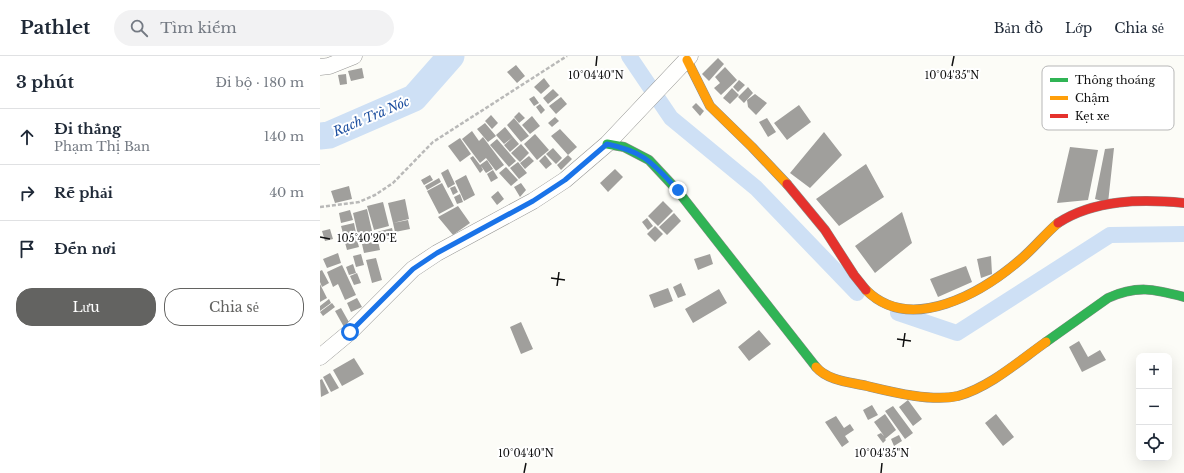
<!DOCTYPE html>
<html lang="vi">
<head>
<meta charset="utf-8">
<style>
  body { margin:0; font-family:"Libre Baskerville",serif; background:#f2f2f3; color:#1f2937 }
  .controls { position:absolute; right:12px; bottom:12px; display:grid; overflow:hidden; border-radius:8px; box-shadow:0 4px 16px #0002 }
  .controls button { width:36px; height:36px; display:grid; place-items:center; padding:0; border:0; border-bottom:1px solid #e0e1e3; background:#fff; color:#1f2937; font:20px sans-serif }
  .stop { position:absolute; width:12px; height:12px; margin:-9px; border:3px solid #1a73e8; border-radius:50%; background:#fff }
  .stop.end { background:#1a73e8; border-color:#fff; box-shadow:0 1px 4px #0008 }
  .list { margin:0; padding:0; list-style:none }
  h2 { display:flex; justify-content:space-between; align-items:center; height:52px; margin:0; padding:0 16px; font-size:17px }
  h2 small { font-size:13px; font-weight:400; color:#747a83 }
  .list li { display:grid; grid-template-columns:26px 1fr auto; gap:12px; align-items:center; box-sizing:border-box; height:56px; padding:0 16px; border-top:1px solid #e0e1e3 }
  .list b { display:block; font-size:15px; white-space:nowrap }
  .list p { margin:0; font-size:13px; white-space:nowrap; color:#747a83 }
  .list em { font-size:13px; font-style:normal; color:#747a83 }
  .actions { display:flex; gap:8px; padding:12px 16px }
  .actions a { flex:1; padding:9px 0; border:1px solid #636361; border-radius:16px; text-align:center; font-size:14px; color:#636361 }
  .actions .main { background:#636361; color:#fff }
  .icon { flex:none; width:22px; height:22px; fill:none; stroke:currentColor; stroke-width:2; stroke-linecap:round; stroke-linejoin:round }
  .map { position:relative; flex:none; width:864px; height:417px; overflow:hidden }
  header { display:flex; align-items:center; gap:24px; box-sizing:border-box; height:56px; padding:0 20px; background:#fff; border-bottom:1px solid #e0e1e3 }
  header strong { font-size:19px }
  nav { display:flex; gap:22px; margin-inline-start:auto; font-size:14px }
  .search { width:280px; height:36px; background:#f2f2f3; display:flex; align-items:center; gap:10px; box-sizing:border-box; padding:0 14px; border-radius:22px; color:#747a83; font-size:15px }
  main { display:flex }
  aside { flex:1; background:#fff }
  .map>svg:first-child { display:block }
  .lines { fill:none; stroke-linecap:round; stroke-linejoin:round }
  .canal { stroke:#cee0f5; stroke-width:16 }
  .river { stroke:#cee0f5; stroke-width:27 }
  .building { fill:#a09f9c }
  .street-casing { stroke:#969694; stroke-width:17 }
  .fast-casing { stroke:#8d8d8b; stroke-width:10 }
  .slow-casing { stroke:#8d8d8b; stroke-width:10 }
  .jam-casing { stroke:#8d8d8b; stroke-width:10 }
  .path { stroke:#b9b9b8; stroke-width:2.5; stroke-dasharray:4 2; stroke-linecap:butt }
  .street { stroke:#fffffe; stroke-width:16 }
  .fast { stroke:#30b455; stroke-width:9 }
  .slow { stroke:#ff9f0a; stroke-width:9 }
  .jam { stroke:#e5322d; stroke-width:9 }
  .route { stroke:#1a73e8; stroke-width:5 }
  .ticks { fill:none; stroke:#101010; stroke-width:1.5 }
  .labels { text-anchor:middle; stroke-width:4; stroke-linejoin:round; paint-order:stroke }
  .water-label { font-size:13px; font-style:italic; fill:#1c4e9f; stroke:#fff }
  .key { fill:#fff; stroke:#b7b7b7; stroke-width:1 }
  .key-label { font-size:11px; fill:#101010 }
  .ticks-label { font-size:10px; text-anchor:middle; fill:#101010; stroke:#fff; stroke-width:4; stroke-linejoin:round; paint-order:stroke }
</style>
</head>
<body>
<header>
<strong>Pathlet</strong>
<div class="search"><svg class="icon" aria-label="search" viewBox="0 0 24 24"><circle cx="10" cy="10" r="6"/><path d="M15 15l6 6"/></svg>Tìm kiếm</div>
<nav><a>Bản đồ</a><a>Lớp</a><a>Chia sẻ</a></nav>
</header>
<main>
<aside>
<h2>3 phút<small>Đi bộ · 180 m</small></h2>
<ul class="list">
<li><svg class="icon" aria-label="ahead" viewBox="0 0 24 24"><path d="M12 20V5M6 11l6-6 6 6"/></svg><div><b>Đi thẳng</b><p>Phạm Thị Ban</p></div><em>140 m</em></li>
<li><svg class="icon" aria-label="right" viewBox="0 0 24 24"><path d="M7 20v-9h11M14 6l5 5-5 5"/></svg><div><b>Rẽ phải</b></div><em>40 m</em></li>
<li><svg class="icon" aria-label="arrive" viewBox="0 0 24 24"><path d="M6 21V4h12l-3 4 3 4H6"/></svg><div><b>Đến nơi</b></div></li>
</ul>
<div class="actions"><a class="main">Lưu</a><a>Chia sẻ</a></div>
</aside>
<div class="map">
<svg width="864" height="417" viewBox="0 0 864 417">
  <rect width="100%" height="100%" fill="#fcfcf7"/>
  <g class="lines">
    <path class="canal" d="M309 0 351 62 436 132 537 237
      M578 257 637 277 790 179 864 178"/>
    <path class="river" d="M0 80 9 79 94 42 131 0"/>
  </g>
  <path class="building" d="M398 2 404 8 389 25 382 18Z
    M196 9 205 20 197 27 187 16Z
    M405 11 417 24 401 39 394 32 400 27 395 21Z
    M42 12 44 22 31 25 28 15Z
    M26 18 27 28 20 29 18 19Z
    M224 22 230 30 221 38 214 31Z
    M419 24 425 29 418 36 413 31Z
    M428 31 433 37 424 47 418 41Z
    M412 32 419 39 410 48 403 42Z
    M233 33 239 39 228 48 223 42Z
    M435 38 447 47 436 59 428 51 427 44Z
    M214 40 219 47 214 50 209 43Z
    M241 41 247 48 236 58 229 50Z
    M376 47 384 55 380 60 372 51Z
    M220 48 225 54 221 58 216 51Z
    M479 49 491 66 467 84 454 67Z
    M199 56 205 62 199 67 194 61Z
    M171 59 178 67 172 73 165 65Z
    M212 60 220 70 210 78 202 69Z
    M235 61 239 65 232 71 228 67Z
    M194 62 209 80 201 86 187 69Z
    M447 62 456 76 448 81 439 66Z
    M165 67 176 80 168 86 157 73Z
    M185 71 193 81 184 88 176 79Z
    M240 73 257 91 248 99 231 80Z
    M152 75 159 85 163 81 184 109 176 115 166 102 160 107 142 83Z
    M504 76 522 99 490 132 470 117Z
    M215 78 229 94 217 104 204 88Z
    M193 81 199 88 190 96 184 89Z
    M140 82 151 98 140 106 128 90Z
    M177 83 196 105 189 111 170 89Z
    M201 88 209 97 200 106 191 97Z
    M750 91 778 94 768 144 737 147Z
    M233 92 242 102 236 108 226 98Z
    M794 92 788 147 775 143 785 93Z
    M225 99 232 108 226 113 219 105Z
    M248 99 252 103 241 114 237 109Z
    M153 100 160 109 167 104 173 113 166 117 161 110 163 114 160 117 150 102Z
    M209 100 214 105 205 113 200 107Z
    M198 106 207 117 199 123 190 112Z
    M546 108 564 141 519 170 496 143Z
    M186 111 198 124 191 130 179 117Z
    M128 113 135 128 128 132 121 117Z
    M295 113 303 121 288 136 280 127Z
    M173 114 178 122 171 126 167 118Z
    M110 119 113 124 104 129 101 124Z
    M146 119 155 139 144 145 135 125Z
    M119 122 121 126 107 134 105 130Z
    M122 127 134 150 119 158 107 135Z
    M201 127 206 134 200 141 194 131Z
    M29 130 32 143 15 147 11 135Z
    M135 130 138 136 133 139 130 132Z
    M178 135 184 143 177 149 171 141Z
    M140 138 143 146 137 148 134 141Z
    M85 143 89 163 73 167 68 147Z
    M343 145 353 155 338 170 328 160Z
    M63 146 69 170 54 174 47 150Z
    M138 150 150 167 133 179 118 161Z
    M47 153 52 175 38 179 33 157Z
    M30 154 33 164 21 167 19 157Z
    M582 156 592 187 555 217 535 190Z
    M354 157 361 165 347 179 339 171Z
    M327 162 333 170 328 174 322 166Z
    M88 164 90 173 75 176 73 167Z
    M34 167 36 177 24 181 21 170Z
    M335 170 343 178 335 186 327 178Z
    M72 172 74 181 59 185 57 176Z
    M10 173 13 183 5 185 2 175Z
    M55 176 56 182 40 186 39 179Z
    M36 180 39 191 27 194 24 183Z
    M58 185 60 194 44 197 42 188Z
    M18 197 21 207 7 212 3 203Z
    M41 198 44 209 36 211 33 200Z
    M390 198 393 208 378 214 374 203Z
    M671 200 672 218 661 222 657 203Z
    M56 202 62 224 52 227 46 204Z
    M33 208 36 217 29 219 26 211Z
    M22 209 36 239 25 244 18 228 13 231 7 216Z
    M646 210 652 226 618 241 610 223Z
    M2 214 9 227 2 231 0 226V215Z
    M37 217 41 227 34 229 30 220Z
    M361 227 366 239 358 242 353 231Z
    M0 228 7 242 0 246Z
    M348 232 353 245 334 252 329 239Z
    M399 233 407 247 373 267 365 253Z
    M37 242 42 251 31 256 27 247Z
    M9 243 11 247 0 255V250Z
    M12 247 15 251 3 260 0 256Z
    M21 252 30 268 24 271 15 255Z
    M201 266 213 293 201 298 190 271Z
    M439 274 451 288 429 305 418 291Z
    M759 285 768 301 780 294 786 304 762 316 749 291Z
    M34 302 44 318 22 330 13 314Z
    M10 317 19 332 11 336 3 321Z
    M2 323 9 337 1 341 0 324Z
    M588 344 602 363 593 370 579 351Z
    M552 349 558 359 548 364 543 354Z
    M573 350 593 377 585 383 565 355Z
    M565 358 576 374 565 383 566 384 563 387 557 379 561 377 564 380 554 366Z
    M676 358 694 381 683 390 665 367Z
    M516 360 524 372 530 368 534 374 525 380 529 386 522 391 505 366Z
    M579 379 582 385 574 390 571 383Z"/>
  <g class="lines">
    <defs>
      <path id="street" d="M0 11 9 10 34 0
        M0 301 30 276 93 213 117 197 213 145 245 124 287 88 370 0"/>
      <path id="fast" d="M287 88 304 91 329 104 357 134 496 311
        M726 286 788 242C817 229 834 233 864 241"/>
      <path id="slow" d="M367 4 390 50 432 91 467 128
        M546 234C591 279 663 236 701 203 714 192 725 178 738 167
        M496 311C508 325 530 326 547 330 572 336 612 346 638 340 670 331 699 305 726 286"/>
      <path id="jam" d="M467 128 505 174 534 219 546 234
        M738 167C775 143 822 143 864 147"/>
    </defs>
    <use href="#street" class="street-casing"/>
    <use href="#fast" class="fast-casing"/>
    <use href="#slow" class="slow-casing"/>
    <use href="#jam" class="jam-casing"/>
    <path class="path" d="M0 151 39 146 55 139 73 127 113 86 247 0"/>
    <use href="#street" class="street"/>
    <use href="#fast" class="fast"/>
    <use href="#slow" class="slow"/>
    <use href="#jam" class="jam"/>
  </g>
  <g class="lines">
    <path class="route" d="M30 276 93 213 117 197 213 145 245 124 287 88C325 96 332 107 358 134"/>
  </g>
  <path class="ticks" d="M276 10 277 0M632 10 634 0M0 181 10 183M231 222 245 224M237 230 239 216M577 283 591 285M583 291 585 277M204 417 206 407M561 417 562 407"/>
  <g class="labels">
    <g class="water-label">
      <text transform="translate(51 60) rotate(-23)" y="5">Rạch Trà Nóc</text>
    </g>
  </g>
  <rect x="722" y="10" width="132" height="64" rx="6" class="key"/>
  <rect x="730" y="22" width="18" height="4" fill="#30b455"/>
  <rect x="730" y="40" width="18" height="4" fill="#ff9f0a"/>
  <rect x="730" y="58" width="18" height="4" fill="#e5322d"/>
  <g class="key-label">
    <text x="755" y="28">Thông thoáng</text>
    <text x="755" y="46">Chậm</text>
    <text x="755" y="64">Kẹt xe</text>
  </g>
  <g class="ticks-label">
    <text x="276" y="23">10°04'40"N</text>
    <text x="632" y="23">10°04'35"N</text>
    <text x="47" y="186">105°40'20"E</text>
    <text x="206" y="401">10°04'40"N</text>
    <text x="562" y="401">10°04'35"N</text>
  </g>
</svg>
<div class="controls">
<button>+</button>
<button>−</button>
<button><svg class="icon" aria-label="locate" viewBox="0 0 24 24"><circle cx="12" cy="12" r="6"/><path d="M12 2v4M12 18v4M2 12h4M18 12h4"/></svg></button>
</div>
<div class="stop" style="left:30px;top:276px"></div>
<div class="stop end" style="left:358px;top:134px"></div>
</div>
</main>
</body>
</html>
